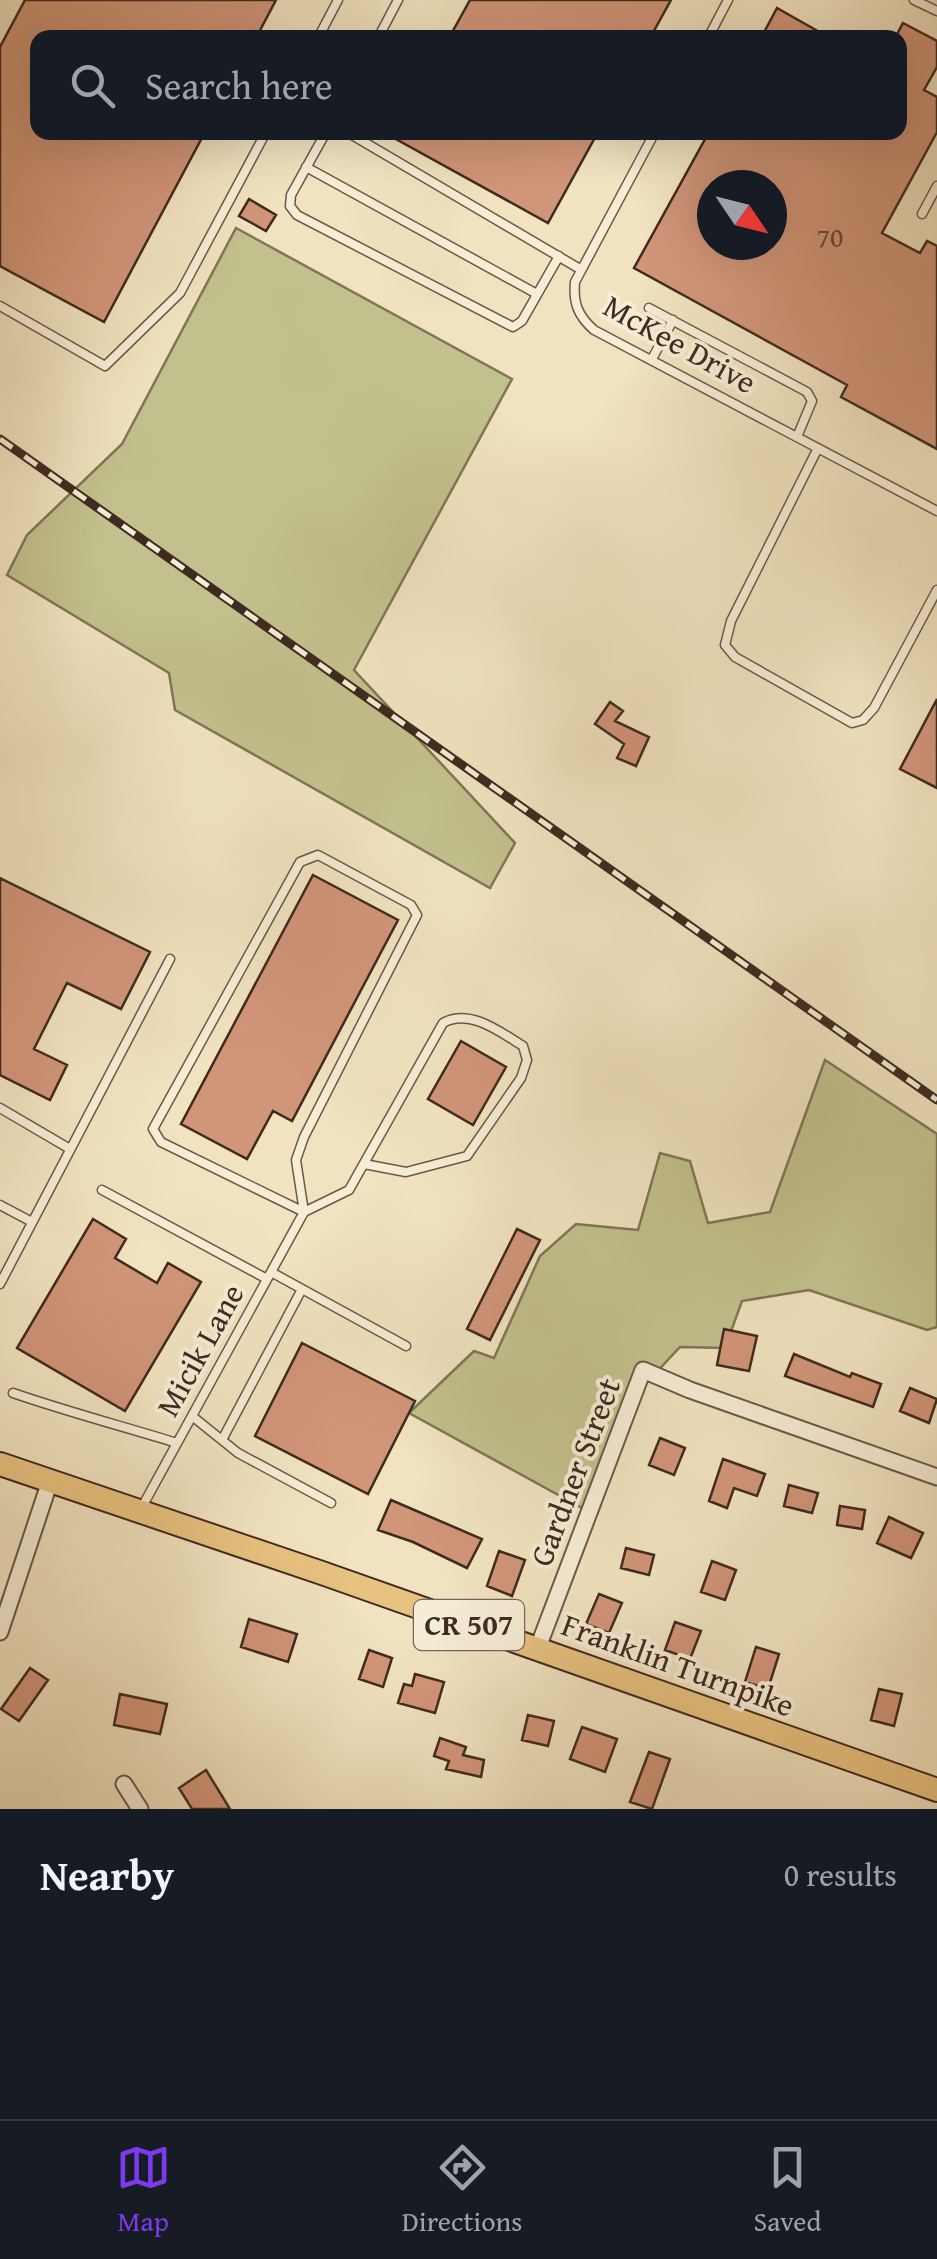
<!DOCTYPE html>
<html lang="en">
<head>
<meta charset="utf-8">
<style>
  body { margin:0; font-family:"Gentium Book Plus",serif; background:#20242c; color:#f1f3f6 }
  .compass { position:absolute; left:697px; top:170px; width:90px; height:90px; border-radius:50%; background:#171b24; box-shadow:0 10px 40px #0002; rotate:125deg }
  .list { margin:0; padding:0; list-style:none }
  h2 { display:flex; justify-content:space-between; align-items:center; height:130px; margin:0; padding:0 40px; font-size:42px }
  h2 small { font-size:32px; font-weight:400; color:#9ea1a6 }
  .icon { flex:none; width:55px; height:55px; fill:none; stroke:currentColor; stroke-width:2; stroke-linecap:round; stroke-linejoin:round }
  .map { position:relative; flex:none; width:937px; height:1809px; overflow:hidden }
  .search { position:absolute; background:#171b24; box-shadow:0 10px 40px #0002; left:30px; right:30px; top:30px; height:110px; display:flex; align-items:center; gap:25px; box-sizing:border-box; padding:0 35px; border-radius:20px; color:#9ea1a6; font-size:38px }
  .sheet { height:310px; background:#171b24 }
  nav { display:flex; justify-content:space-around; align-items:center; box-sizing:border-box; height:140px; border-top:2px solid #363941; background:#171b24; font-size:28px; color:#9ea1a6 }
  nav a { display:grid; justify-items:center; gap:5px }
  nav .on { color:#7c3aed }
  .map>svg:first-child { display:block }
  .green { fill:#c2c18d; stroke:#807656; stroke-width:2.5 }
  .building { fill:#d19578; stroke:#3f2a20; stroke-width:2.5; fill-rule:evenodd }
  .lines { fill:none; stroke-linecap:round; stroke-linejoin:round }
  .lane-casing { stroke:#6c5848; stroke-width:11 }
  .street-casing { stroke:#6c5848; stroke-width:19 }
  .primary-casing { stroke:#3f2a20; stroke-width:26 }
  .lane { stroke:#f6edd6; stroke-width:8 }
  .street { stroke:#f6edd6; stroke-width:15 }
  .primary { stroke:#e8c280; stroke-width:22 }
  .rail-casing { stroke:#3f2a20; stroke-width:9 }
  .rail { stroke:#f6edd6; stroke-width:5; stroke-dasharray:15; stroke-linecap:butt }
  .labels { text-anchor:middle; stroke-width:8; stroke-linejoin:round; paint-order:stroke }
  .number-label { font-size:28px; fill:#644536 }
  .shield { fill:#f6edd6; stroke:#766457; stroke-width:2.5 }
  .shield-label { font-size:30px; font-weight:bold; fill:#3f2a20 }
  .street-label { font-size:32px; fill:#3f2a20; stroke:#f6edd6 }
</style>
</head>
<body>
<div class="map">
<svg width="937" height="1809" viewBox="0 0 937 1809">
  <rect width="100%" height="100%" fill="#f1e3c0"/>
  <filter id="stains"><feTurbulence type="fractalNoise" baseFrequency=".002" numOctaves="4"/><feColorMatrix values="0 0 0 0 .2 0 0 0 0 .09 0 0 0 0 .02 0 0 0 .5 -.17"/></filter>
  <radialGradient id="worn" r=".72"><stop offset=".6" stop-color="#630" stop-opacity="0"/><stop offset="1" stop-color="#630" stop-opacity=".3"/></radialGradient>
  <path class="green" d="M236 228 512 379 354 670 515 843 490 888 175 710 169 673 7 575 27 535 122 444Z
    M825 1060 937 1134V1327L927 1330 809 1290 742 1301 725 1348 680 1347 640 1390 591 1513 409 1413 474 1351 494 1358 540 1256 576 1224 638 1230 660 1153 690 1161 708 1223 770 1212Z"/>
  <path class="building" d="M25 0H276L256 38H38V132H205L104 322 0 266V47Z
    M470 0H671L650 38H449Z
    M777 8 830 38H761Z
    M903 23 937 41V67L924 90 937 97V132L882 233 920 253 927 241 937 246V449L841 397 847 385 634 268 709 132H900V38H895ZM712 185H772V245H712Z
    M383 132H598L548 223Z
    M249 199 276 215 266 231 239 216Z
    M937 699V788L900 769Z
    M610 702 623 711 615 721 649 737 636 766 617 758 624 744 595 724Z
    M313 875 398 920 292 1121 273 1111 247 1159 181 1124Z
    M0 878 150 952 121 1009 67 983 34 1049 67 1065 50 1100 0 1075Z
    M461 1041 506 1067 473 1125 428 1099Z
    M93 1219 126 1239 115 1258 157 1283 168 1263 201 1282 125 1411 17 1348Z
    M517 1229 540 1240 490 1340 467 1329Z
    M724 1329 757 1336 749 1371 717 1365Z
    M302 1343 415 1401 368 1494 255 1436Z
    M794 1354 850 1377 852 1373 881 1384 873 1407 785 1376Z
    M910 1388 937 1399 929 1423 900 1411Z
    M660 1438 685 1448 674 1475 649 1465Z
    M723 1459 765 1474 757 1496 734 1488 727 1508 709 1501Z
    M789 1485 818 1493 812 1513 784 1506Z
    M391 1500 482 1539 467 1568 413 1542 378 1530Z
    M840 1506 865 1510 862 1529 837 1525Z
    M889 1517 923 1533 911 1558 877 1543Z
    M626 1548 654 1555 649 1575 621 1568Z
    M499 1551 525 1560 512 1596 487 1586Z
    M712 1561 736 1570 725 1600 701 1592Z
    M599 1594 622 1603 609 1633 586 1624Z
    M249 1619 297 1634 288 1662 241 1647Z
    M675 1622 701 1631 690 1659 665 1650Z
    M756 1647 779 1654 768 1689 745 1682Z
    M369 1650 392 1658 383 1687 359 1679Z
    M30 1668 48 1680 19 1721 1 1709Z
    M415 1674 444 1682 435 1713 398 1703 404 1684 412 1686Z
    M879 1689 902 1694 894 1726 871 1720Z
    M120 1694 167 1704 160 1734 114 1725Z
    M528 1715 554 1721 548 1746 522 1740Z
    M582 1727 617 1739 605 1772 570 1759Z
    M440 1738 466 1747 463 1755 484 1760 481 1777 446 1769 449 1761 434 1756Z
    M649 1752 670 1759 652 1809 630 1802Z
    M206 1770 230 1809H192L179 1788Z"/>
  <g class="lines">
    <defs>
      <path id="lane" d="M914 0 937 11
        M318 38 338 0
        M378 38 398 0
        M708 38 728 0
        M326 132 291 195 290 206 297 215 513 327 522 321 559 256
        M347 132 580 269
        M655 132 575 282C573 303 578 316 594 330L937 511
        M306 167 537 294
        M922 214 937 186
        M0 306 105 366 180 293 266 132
        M649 308 807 392 812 401 797 437
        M652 359 673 320
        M818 448 731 621 725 645 735 657 852 723 863 720 874 708 937 590
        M318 855 411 905 417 915 304 1137 296 1160 304 1212 161 1142 153 1129 300 862Z
        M0 1108 70 1149
        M102 1190 267 1279
        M0 1205 32 1222
        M304 1212 349 1190 443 1023C470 1008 500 1032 523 1046L527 1060 521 1078 467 1156 406 1172 364 1164
        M271 1272 406 1346
        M0 1284 170 959
        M13 1393C68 1412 122 1426 177 1443
        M192 1416 238 1453 331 1503
        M222 1440 302 1289
        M142 1507 304 1212"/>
      <path id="street" d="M0 1632 50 1481
        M537 1650 643 1370 690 1390 937 1477
        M124 1784 140 1809"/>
      <path id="primary" d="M0 1464 322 1573 937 1790"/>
    </defs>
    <use href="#lane" class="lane-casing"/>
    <use href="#street" class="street-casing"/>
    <use href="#primary" class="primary-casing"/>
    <use href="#lane" class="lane"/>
    <use href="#street" class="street"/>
    <use href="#primary" class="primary"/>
    <defs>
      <path id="rail" d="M0 439 937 1100"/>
    </defs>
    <use href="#rail" class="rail-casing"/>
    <use href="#rail" class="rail"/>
  </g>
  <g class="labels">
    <g class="number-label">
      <text x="830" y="247">70</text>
    </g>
    <rect class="shield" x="414" y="1600" width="110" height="50" rx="8"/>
    <g class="shield-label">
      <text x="469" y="1635">CR 507</text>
    </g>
    <g class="street-label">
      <text transform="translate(680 344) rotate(29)" y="11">McKee Drive</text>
      <text transform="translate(200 1350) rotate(-61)" y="11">Micik Lane</text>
      <text transform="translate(575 1472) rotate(-69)" y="11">Gardner Street</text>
      <text transform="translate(678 1665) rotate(20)" y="11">Franklin Turnpike</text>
    </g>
  </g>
  <rect width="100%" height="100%" filter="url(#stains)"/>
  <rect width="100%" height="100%" fill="url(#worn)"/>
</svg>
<svg class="compass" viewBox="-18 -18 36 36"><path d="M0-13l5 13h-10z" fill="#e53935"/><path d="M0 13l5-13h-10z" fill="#9ea1a6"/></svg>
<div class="search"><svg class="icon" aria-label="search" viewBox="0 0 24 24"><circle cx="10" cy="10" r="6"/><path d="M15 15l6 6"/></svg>Search here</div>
</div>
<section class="sheet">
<h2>Nearby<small>0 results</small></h2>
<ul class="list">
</ul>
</section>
<nav>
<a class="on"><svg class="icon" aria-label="map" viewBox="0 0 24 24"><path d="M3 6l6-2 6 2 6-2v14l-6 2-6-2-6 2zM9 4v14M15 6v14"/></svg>Map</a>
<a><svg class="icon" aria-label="directions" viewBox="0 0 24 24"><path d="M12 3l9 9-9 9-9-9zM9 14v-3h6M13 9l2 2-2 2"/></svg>Directions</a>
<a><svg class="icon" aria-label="saved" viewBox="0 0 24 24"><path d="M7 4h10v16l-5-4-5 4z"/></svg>Saved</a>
</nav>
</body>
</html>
